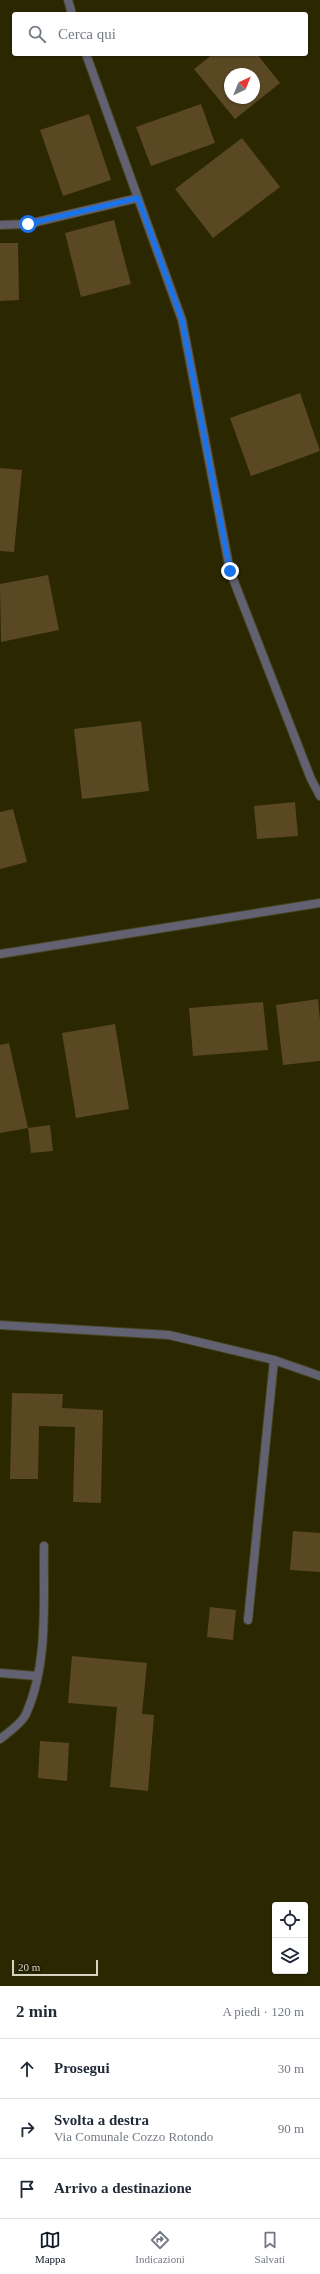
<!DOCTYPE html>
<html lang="it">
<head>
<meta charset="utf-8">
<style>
  body { margin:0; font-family:"Times New Roman",serif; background:#f6f6f7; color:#1f2937 }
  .controls { position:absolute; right:12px; bottom:12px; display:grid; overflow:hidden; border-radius:4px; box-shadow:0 1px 3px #0004 }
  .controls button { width:36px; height:36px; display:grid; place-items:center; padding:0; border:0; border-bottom:1px solid #e0e1e3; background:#fff; color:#1f2937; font:20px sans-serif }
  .compass { position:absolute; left:224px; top:68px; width:36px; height:36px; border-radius:50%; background:#fff; box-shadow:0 1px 3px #0004; rotate:43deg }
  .scale { position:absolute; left:12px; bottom:10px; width:86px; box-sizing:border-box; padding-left:4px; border:2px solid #d6d4bf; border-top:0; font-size:11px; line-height:14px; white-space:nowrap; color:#d6d4bf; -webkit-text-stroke:3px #201d01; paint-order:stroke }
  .stop { position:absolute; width:12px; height:12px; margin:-9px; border:3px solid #1a73e8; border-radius:50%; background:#fff }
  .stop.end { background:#1a73e8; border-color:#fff; box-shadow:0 1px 4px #0008 }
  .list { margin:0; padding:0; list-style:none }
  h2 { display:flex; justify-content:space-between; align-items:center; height:52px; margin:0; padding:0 16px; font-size:17px }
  h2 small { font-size:13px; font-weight:400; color:#747a83 }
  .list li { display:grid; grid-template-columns:26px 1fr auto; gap:12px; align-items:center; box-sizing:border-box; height:60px; padding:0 16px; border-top:1px solid #e0e1e3 }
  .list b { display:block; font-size:15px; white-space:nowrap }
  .list p { margin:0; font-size:13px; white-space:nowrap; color:#747a83 }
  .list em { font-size:13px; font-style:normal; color:#747a83 }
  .icon { flex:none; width:22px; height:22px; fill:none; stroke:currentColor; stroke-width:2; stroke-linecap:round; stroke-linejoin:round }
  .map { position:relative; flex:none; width:320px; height:1986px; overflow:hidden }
  .search { position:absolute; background:#fff; box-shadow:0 1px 3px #0004; left:12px; right:12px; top:12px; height:44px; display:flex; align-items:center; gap:10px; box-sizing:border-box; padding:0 14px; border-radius:4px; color:#747a83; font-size:15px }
  .sheet { height:232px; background:#fff }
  nav { display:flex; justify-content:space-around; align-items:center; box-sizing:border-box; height:56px; border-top:1px solid #e0e1e3; background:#fff; font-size:11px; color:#747a83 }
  nav a { display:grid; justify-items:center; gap:2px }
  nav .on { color:#111827 }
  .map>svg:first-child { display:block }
  .building { fill:#5a4823; fill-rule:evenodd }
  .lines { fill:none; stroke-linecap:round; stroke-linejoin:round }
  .minor-casing { stroke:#46431f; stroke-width:10 }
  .minor { stroke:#616172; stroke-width:8 }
  .route { stroke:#1a73e8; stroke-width:5 }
</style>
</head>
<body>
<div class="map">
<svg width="320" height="1986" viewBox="0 0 320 1986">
  <rect width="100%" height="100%" fill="#2b2700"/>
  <path class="building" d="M213 54H257L280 83 235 119 194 69ZM230 74H254V98H230Z
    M201 104 215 143 151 166 136 127Z
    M89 114 111 180 63 196 40 130Z
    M242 138 280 187 213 238 175 189Z
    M114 220 131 284 81 297 65 233Z
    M0 243H18L19 300 0 301Z
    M300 393 320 451 251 476 230 418Z
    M0 468 22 470 14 552 0 551Z
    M48 575 59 630 1 642 0 584Z
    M141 721 149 791 82 799 74 729Z
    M295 802 298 836 257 839 254 806Z
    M13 809 27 862 0 869V812Z
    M318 999 320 1020V1061L283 1065 276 1005Z
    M263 1002 268 1050 193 1056 189 1008Z
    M115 1024 129 1109 76 1118 62 1033Z
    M9 1043 28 1128 0 1133V1045Z
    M50 1125 53 1151 31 1153 28 1128Z
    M12 1393 63 1394 62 1408 103 1410 101 1503 73 1502 75 1427 39 1426 38 1479H10Z
    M293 1531 320 1533V1572L290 1570Z
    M210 1607 236 1610 233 1640 207 1637Z
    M72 1656 147 1663 142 1714 154 1715 148 1791 110 1787 117 1707 68 1703Z
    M40 1741 69 1743 67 1781 38 1778Z"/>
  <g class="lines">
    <defs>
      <path id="minor" d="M68 0 72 14
        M86 54 182 320 230 571 311 779 320 796
        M0 225 28 224 138 198
        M0 954 320 903
        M0 1325 169 1335 274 1360 320 1376
        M248 1620 274 1360
        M0 1673 37 1676
        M0 1739C8 1733 22 1723 26 1714 49 1663 43 1600 44 1546"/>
    </defs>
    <use href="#minor" class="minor-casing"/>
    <use href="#minor" class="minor"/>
  </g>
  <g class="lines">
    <path class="route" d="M28 224 138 198 182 320 230 571"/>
  </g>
</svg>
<div class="controls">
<button><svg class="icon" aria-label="locate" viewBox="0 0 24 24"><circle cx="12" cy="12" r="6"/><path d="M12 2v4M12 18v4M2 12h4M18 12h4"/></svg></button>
<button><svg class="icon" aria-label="layers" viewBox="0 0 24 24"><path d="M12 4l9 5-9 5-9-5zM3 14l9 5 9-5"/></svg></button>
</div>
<svg class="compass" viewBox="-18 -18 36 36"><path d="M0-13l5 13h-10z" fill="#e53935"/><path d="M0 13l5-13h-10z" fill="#747a83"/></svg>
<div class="scale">20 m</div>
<div class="stop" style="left:28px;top:224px"></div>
<div class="stop end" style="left:230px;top:571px"></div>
<div class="search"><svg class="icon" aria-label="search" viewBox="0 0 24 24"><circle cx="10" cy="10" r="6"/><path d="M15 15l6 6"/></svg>Cerca qui</div>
</div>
<section class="sheet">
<h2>2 min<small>A piedi · 120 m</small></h2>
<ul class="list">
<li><svg class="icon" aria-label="ahead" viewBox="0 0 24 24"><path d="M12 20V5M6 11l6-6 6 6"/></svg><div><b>Prosegui</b></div><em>30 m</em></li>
<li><svg class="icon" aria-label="right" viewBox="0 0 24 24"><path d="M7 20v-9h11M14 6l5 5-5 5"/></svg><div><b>Svolta a destra</b><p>Via Comunale Cozzo Rotondo</p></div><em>90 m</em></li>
<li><svg class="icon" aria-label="arrive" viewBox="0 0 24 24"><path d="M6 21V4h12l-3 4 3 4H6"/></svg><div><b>Arrivo a destinazione</b></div></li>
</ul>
</section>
<nav>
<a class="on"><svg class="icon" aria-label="map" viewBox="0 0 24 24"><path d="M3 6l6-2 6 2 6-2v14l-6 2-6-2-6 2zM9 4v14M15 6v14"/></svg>Mappa</a>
<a><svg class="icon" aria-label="directions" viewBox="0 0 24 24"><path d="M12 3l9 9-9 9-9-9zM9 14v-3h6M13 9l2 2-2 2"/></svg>Indicazioni</a>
<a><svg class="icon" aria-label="saved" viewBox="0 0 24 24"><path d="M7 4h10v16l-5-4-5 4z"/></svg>Salvati</a>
</nav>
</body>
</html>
